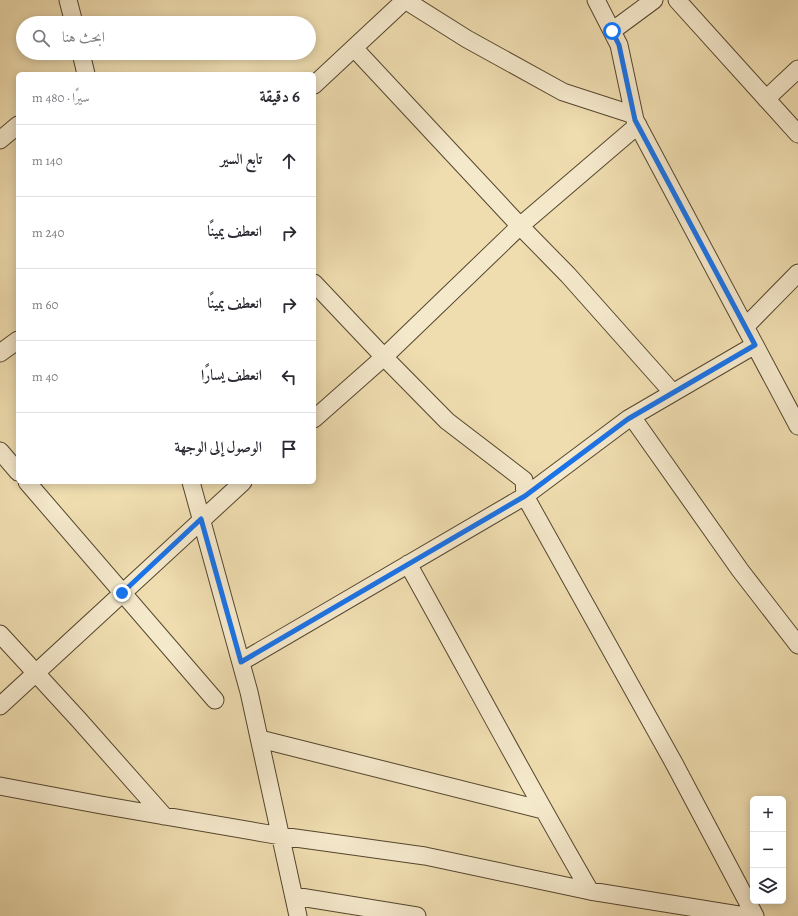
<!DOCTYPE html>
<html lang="ar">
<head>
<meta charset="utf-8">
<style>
  body { margin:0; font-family:Alegreya,Amiri,serif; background:#f7f7f7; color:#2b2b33; direction:rtl }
  .controls { position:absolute; right:12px; bottom:12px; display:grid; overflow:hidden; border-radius:6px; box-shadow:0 2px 10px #0003 }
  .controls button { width:36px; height:36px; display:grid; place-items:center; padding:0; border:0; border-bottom:1px solid #e1e1e2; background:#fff; color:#2b2b33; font:20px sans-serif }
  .stop { position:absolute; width:12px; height:12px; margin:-9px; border:3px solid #1a73e8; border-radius:50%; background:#fff }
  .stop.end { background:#1a73e8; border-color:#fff; box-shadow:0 1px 4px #0008 }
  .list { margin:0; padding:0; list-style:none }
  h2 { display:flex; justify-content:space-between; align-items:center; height:52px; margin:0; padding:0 16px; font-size:17px }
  h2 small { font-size:13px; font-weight:400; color:#7c7c81 }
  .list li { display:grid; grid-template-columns:26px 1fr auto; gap:12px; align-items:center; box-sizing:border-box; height:72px; padding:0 16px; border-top:1px solid #e1e1e2 }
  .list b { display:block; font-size:15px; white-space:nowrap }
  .list em { font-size:13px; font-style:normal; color:#7c7c81 }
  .icon { flex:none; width:22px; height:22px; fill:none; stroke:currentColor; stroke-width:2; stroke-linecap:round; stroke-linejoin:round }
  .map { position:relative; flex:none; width:798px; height:916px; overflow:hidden; direction:ltr }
  .search { position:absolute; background:#fff; box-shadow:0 2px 10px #0003; left:16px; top:16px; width:300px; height:44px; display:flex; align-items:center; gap:10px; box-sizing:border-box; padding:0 14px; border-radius:22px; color:#7c7c81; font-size:15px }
  .panel { position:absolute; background:#fff; box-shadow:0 2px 10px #0003; left:16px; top:72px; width:300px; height:412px; border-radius:6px; direction:rtl }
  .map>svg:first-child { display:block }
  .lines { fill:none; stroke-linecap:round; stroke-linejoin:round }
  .minor-casing { stroke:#54462e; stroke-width:19 }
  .minor { stroke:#f5e9cc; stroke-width:17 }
  .route { stroke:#1a73e8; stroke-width:5 }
</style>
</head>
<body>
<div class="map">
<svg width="798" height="916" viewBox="0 0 798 916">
  <rect width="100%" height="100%" fill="#efddb0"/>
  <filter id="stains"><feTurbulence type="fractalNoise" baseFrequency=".005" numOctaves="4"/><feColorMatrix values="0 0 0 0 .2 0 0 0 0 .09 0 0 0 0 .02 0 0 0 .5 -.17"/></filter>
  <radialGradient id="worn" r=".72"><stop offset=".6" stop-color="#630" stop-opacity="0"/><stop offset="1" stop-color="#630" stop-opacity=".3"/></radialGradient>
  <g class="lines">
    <defs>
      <path id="minor" d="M68 0 74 23
        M405 0 467 39 563 92 634 115
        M596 0 619 45 635 120 798 426
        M677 0 798 134
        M612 31 654 0
        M354 48 520 226 568 275 673 393
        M81 53 86 74
        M314 85 405 0
        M766 99 798 69
        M0 140 18 125
        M314 283 384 357 447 421 524 480 525 496 675 765 755 916
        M745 327 798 273
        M0 353 18 340
        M632 417 740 570 798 645
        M314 419 384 357 520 226 638 125
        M0 451 18 472
        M27 482 215 700
        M191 482 249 692 298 916
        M408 564C469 673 527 783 590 891
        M0 634 79 720 164 816
        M241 662 525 496 628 419 755 345
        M0 706 243 482
        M260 739 543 810
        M0 786 101 805 281 836 425 856 590 891 745 916
        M294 896 417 916"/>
    </defs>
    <use href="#minor" class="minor-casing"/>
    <use href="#minor" class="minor"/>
  </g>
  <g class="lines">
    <path class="route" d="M122 593 201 519 241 662 525 496 628 419 755 345 635 120 619 45 612 31"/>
  </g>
  <rect width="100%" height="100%" filter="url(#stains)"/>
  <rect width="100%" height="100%" fill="url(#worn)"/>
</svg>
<div class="controls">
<button>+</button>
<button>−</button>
<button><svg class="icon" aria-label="layers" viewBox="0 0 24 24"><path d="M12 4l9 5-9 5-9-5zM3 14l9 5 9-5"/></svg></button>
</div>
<div class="stop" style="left:612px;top:31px"></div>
<div class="stop end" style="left:122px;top:593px"></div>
<div class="search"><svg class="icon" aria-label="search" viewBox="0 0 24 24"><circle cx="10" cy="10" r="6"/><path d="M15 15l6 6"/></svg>ابحث هنا</div>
<section class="panel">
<h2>6 دقيقة<small>سيرًا · 480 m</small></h2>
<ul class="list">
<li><svg class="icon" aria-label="ahead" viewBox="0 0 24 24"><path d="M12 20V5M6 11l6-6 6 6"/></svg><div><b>تابع السير</b></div><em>140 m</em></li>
<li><svg class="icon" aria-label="right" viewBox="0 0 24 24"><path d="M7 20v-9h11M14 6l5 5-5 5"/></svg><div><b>انعطف يمينًا</b></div><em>240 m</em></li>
<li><svg class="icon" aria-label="right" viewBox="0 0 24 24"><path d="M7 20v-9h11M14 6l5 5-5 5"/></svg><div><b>انعطف يمينًا</b></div><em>60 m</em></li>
<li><svg class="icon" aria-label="left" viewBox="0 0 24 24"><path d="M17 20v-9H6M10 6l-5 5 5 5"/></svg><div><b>انعطف يسارًا</b></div><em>40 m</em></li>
<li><svg class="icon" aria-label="arrive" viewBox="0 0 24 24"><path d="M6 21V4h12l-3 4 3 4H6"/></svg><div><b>الوصول إلى الوجهة</b></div></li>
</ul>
</section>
</div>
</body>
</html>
